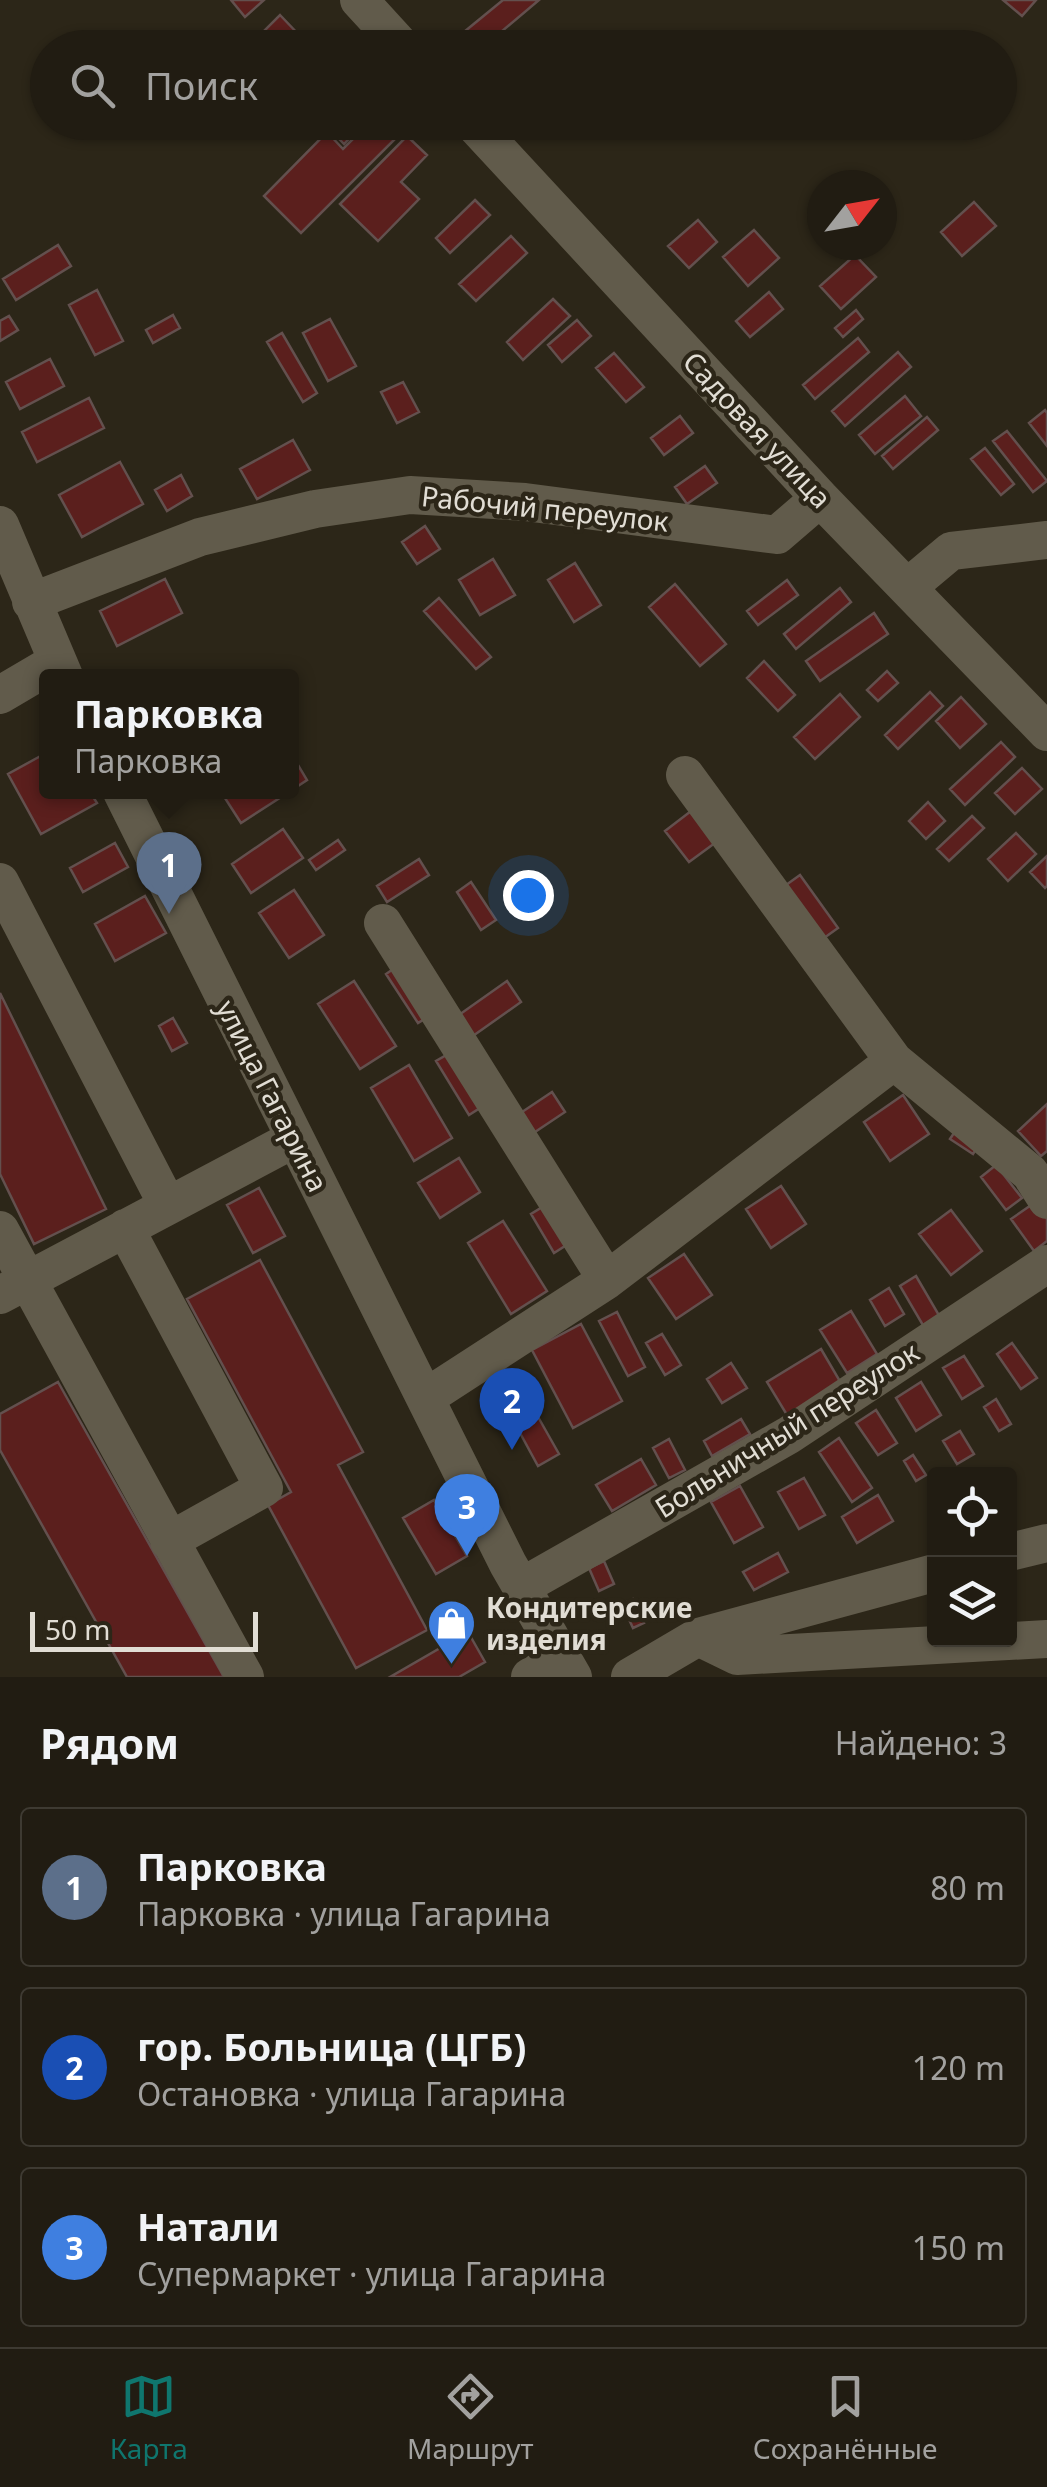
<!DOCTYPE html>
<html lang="ru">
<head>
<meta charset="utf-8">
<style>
  body { margin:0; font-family:"Noto Sans",sans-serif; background:#2d2920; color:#f1f3f6 }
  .controls { position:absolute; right:30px; bottom:30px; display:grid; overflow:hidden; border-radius:10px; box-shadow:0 2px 8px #0004 }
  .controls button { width:90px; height:90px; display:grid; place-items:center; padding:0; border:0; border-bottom:2px solid #3e3a32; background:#211c12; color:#f1f3f6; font:50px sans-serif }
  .compass { position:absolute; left:807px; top:170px; width:90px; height:90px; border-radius:50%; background:#211c12; box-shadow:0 2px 8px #0004; rotate:59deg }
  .scale { position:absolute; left:30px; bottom:25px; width:228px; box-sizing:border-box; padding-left:10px; border:5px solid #e1ddd4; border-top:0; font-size:28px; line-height:35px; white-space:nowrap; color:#e1ddd4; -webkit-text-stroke:8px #2c2618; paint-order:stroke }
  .you { position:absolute; left:528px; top:895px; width:35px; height:35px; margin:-25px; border:8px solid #fff; border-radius:50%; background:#1a73e8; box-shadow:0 0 0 15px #1a73e833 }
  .badge { display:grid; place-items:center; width:65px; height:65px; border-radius:50%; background:#0f766e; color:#fff; font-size:32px; font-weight:700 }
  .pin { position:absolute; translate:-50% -82px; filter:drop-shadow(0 2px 5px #0008) }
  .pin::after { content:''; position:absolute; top:52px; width:35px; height:30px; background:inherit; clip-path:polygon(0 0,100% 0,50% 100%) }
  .popup { position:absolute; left:39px; top:669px; width:260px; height:130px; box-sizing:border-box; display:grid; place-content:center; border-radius:10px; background:#211c12; filter:drop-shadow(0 2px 8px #0005); font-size:32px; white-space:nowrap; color:#a2a19f }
  .popup b { font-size:38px; color:#f1f3f6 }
  .popup::after { content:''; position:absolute; left:50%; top:100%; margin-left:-20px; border:20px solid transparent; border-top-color:#211c12 }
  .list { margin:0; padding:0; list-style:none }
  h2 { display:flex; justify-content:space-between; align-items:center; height:130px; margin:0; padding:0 40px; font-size:42px }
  h2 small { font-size:32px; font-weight:400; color:#a2a19f }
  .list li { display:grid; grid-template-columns:65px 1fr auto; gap:30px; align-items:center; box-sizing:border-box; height:160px; margin:0 20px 20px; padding:0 20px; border:2px solid #3e3a32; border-radius:10px }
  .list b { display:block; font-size:38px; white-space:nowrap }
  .list p { margin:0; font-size:32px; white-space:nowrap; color:#a2a19f }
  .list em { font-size:32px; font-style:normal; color:#a2a19f }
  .icon { flex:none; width:55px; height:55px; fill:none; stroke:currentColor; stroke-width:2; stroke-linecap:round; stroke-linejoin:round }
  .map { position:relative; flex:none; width:1047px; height:1677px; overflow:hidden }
  .search { position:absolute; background:#211c12; box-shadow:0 2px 8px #0004; left:30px; right:30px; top:30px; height:110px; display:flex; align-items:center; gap:25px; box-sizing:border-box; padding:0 35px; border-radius:55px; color:#a2a19f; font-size:38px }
  .sheet { height:670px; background:#211c12 }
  nav { display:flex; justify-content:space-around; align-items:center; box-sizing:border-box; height:140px; border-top:2px solid #3e3a32; background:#211c12; font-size:28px; color:#a2a19f }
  nav a { display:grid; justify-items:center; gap:5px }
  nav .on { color:#0f766e }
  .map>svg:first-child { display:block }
  .building { fill:#5b1f1d; stroke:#63504e; stroke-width:2.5 }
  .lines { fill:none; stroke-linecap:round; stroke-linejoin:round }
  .minor { stroke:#615b4b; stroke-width:38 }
  .labels { text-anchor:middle; stroke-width:9; stroke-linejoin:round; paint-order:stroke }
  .street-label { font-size:28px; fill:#e1ddd4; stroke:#2c2618 }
  .poi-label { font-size:28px; font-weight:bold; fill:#e1ddd4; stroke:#2c2618; text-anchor:start }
</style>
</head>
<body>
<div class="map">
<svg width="1047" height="1677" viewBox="0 0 1047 1677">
  <rect width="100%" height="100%" fill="#2c2618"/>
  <path class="building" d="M231 0H264L245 17Z
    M503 0H539L482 48H477L464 32Z
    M1003 0H1036L1022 16Z
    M280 15 301 37 291 48H247Z
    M618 34 630 46 604 48Z
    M323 122H365L344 144Z
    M370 122H412L301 233 264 196 327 132 343 149Z
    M407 136 427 155 401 182 419 199 378 241 340 204Z
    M862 174 873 185H850Z
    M475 200 490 215 450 253 436 238Z
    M974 202 996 226 962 256 941 232Z
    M698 220 717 242 689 268 668 246Z
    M754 230 779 258 748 286 723 257Z
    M511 236 527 253 476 301 459 284Z
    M58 245 71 266 16 300 3 279Z
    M855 255 876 277 841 309 820 286Z
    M97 290 123 341 95 355 69 305Z
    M769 292 783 309 750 337 736 321Z
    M553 299 570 316 523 360 507 342Z
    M856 310 863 319 843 337 835 328Z
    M173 315 180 328 153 343 146 330Z
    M9 316 18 330 0 341V321Z
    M330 319 356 366 328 381 303 333Z
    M577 320 591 336 562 362 548 345Z
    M282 333 317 393 303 402 267 342Z
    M858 338 869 352 815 399 803 385Z
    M898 352 911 367 845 426 832 411Z
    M614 353 644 387 626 402 596 368Z
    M50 359 64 386 20 409 6 382Z
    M403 382 419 412 397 423 381 392Z
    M905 396 921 416 875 454 859 435Z
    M89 398 104 428 37 462 22 432Z
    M1045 410 1047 413V446L1029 423Z
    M680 416 693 433 664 455 651 438Z
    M927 417 938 430 893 469 882 456Z
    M1007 431 1047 481 1033 492 993 441Z
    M293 440 310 470 257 499 240 469Z
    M985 448 1014 484 1001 495 971 459Z
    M120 462 143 504 82 537 59 495Z
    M705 466 717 483 687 504 675 487Z
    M181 475 192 496 167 511 155 490Z
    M425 526 440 549 417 564 402 542Z
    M493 559 515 595 480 615 459 580Z
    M575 563 601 605 574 622 548 580Z
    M165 579 182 613 117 646 100 611Z
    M787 580 798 595 758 625 747 611Z
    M675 584 726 644 700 666 649 607Z
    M840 588 851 602 796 649 784 634Z
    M439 598 491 657 476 669 424 611Z
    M874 613 888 634 820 681 806 661Z
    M764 661 795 695 778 711 747 678Z
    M887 671 898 683 878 701 867 690Z
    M930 692 943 706 898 749 885 735Z
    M840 694 860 717 815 759 794 737Z
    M961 697 986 724 960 748 936 721Z
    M1001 742 1015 757 965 805 950 789Z
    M46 753V792H90L97 803 41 834 8 774Z
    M292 755 307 780 292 790Z
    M1022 768 1042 789 1015 814 995 793Z
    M229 792H289L241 823 223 795Z
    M928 802 945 821 926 839 909 821Z
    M695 808 719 840 689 862 665 831Z
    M972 816 984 828 949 861 937 849Z
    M283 829 303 858 251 893 232 864Z
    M1016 833 1036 854 1008 881 988 859Z
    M338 840 345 850 316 870 309 860Z
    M115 843 128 867 83 892 70 868Z
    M1047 856V886L1045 888 1030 872Z
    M419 859 429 875 387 902 377 886Z
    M800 875 838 928 817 943 779 890Z
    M471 882 496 920 481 930 457 892Z
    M294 890 324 935 289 958 259 913Z
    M145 896 166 933 115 961 95 924Z
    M399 965 431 1015 418 1023 386 974Z
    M354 981 396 1046 360 1069 318 1004Z
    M507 981 521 1002 470 1038 456 1017Z
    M0 993 106 1209 34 1244 0 1174Z
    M173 1018 187 1043 172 1051 159 1026Z
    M450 1053 483 1106 469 1115 436 1061Z
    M409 1065 452 1138 414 1161 371 1088Z
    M552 1092 565 1112 529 1136 516 1116Z
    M903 1095 929 1134 890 1161 864 1122Z
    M1047 1104V1151L1041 1156 1018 1131Z
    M960 1124 982 1140 973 1154 950 1139Z
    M459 1158 480 1192 440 1218 418 1183Z
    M996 1165 1022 1198 1006 1210 981 1177Z
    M781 1186 806 1224 771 1248 746 1209Z
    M259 1188 285 1236 253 1253 227 1205Z
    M1037 1201 1047 1216V1241L1034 1251 1011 1219Z
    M544 1206 568 1244 554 1253 531 1214Z
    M951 1210 982 1251 951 1275 919 1234Z
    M503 1221 547 1291 511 1314 468 1243Z
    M684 1254 712 1295 676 1319 648 1278Z
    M260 1260 363 1452 338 1465 427 1630 356 1668 268 1505 291 1492 187 1299Z
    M916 1276 940 1317 924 1327 900 1286Z
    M889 1288 904 1314 885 1326 870 1300Z
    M851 1311 877 1354 847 1373 820 1330Z
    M617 1312 645 1367 628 1376 599 1321Z
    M581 1324 622 1401 573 1428 532 1350Z
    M662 1334 681 1365 665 1375 646 1343Z
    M1012 1343 1037 1378 1021 1389 997 1354Z
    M821 1349 841 1383 787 1415 767 1382Z
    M964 1356 983 1386 962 1399 943 1368Z
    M731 1363 747 1388 722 1403 707 1379Z
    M58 1382 224 1677H127L0 1450V1414Z
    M921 1382 941 1415 916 1431 896 1398Z
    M996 1399 1011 1424 999 1431 984 1407Z
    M533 1408 559 1454 538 1466 513 1420Z
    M876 1410 897 1443 878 1455 856 1423Z
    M741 1419 750 1434 712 1456 704 1441Z
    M960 1431 974 1454 957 1464 943 1441Z
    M839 1438 872 1488 852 1502 819 1452Z
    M669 1439 685 1470 669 1478 653 1448Z
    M913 1455 926 1475 916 1481 904 1461Z
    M641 1459 656 1485 612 1511 596 1485Z
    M804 1478 825 1515 799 1529 778 1492Z
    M740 1486 763 1527 734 1543 711 1502Z
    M878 1495 893 1521 857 1543 842 1517Z
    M434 1500 467 1556 436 1574 403 1518Z
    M778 1553 788 1572 754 1590 743 1572Z
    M604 1561 614 1584 599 1591 589 1568Z
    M633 1599 644 1623 633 1628 622 1604Z
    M468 1632 485 1662 459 1677H390Z"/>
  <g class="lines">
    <path class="minor" d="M359 0 403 48
      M472 122 820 498 1047 732
      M0 525 64 676
      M908 587 951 551 1047 540
      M31 602 200 537 315 509 410 495 525 502 777 535 820 498
      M0 695 56 662
      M685 775 894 1061 1030 1173 1047 1200
      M122 792 508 1564 573 1677
      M0 882 168 1206
      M383 923 607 1280
      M125 1228 264 1488 169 1541
      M0 1230 245 1677
      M0 1295 294 1139
      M425 1398 607 1280 894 1061
      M1010 1552 1047 1543
      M521 1587 789 1435 1047 1264
      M698 1637 737 1656 1047 1639
      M530 1677 563 1658
      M630 1677 698 1637 934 1573"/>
  </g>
  <defs>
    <symbol id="shop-pin" viewBox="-11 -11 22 30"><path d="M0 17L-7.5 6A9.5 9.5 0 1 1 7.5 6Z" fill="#3f7fe0" stroke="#2c2618"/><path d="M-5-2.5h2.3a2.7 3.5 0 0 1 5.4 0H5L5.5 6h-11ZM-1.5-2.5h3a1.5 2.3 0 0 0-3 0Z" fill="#fff"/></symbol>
  </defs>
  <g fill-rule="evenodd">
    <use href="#shop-pin" x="424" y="1596" width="55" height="75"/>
  </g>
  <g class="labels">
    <g class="street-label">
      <text transform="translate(757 430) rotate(47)" y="10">Садовая улица</text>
      <text transform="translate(545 509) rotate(6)" y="10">Рабочий переулок</text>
      <text transform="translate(272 1096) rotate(63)" y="10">улица Гагарина</text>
      <text transform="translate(787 1430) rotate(-32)" y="10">Больничный переулок</text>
    </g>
    <g class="poi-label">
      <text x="486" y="1618">Кондитерские<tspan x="486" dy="32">изделия</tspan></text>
    </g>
  </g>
</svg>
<div class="controls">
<button><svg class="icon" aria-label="locate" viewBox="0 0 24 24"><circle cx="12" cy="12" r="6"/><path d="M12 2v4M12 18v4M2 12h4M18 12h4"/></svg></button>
<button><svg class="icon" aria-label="layers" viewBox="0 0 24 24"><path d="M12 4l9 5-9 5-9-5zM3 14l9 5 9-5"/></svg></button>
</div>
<svg class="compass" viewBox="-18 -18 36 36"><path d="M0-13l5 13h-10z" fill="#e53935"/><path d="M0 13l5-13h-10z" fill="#a2a19f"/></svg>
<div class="scale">50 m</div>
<div class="you"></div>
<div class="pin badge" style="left:169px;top:914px;background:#5c6f8a">1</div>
<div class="popup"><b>Парковка</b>Парковка</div>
<div class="pin badge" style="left:512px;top:1450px;background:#1a4fb4">2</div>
<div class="pin badge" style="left:467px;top:1556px;background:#3f7fe0">3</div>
<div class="search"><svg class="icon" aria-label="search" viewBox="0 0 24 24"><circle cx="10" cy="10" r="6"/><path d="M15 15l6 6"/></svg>Поиск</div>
</div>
<section class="sheet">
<h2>Рядом<small>Найдено: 3</small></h2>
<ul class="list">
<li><span class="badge" style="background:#5c6f8a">1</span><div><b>Парковка</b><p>Парковка · улица Гагарина</p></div><em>80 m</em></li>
<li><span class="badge" style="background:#1a4fb4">2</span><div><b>гор. Больница (ЦГБ)</b><p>Остановка · улица Гагарина</p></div><em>120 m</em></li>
<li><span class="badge" style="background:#3f7fe0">3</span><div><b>Натали</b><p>Супермаркет · улица Гагарина</p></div><em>150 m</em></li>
</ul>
</section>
<nav>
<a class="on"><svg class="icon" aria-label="map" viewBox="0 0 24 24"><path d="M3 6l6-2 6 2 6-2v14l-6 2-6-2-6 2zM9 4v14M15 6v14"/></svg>Карта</a>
<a><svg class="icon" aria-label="directions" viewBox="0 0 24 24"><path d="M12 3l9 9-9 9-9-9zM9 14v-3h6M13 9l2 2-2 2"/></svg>Маршрут</a>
<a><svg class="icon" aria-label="saved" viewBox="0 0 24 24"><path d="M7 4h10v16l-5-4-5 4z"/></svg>Сохранённые</a>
</nav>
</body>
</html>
